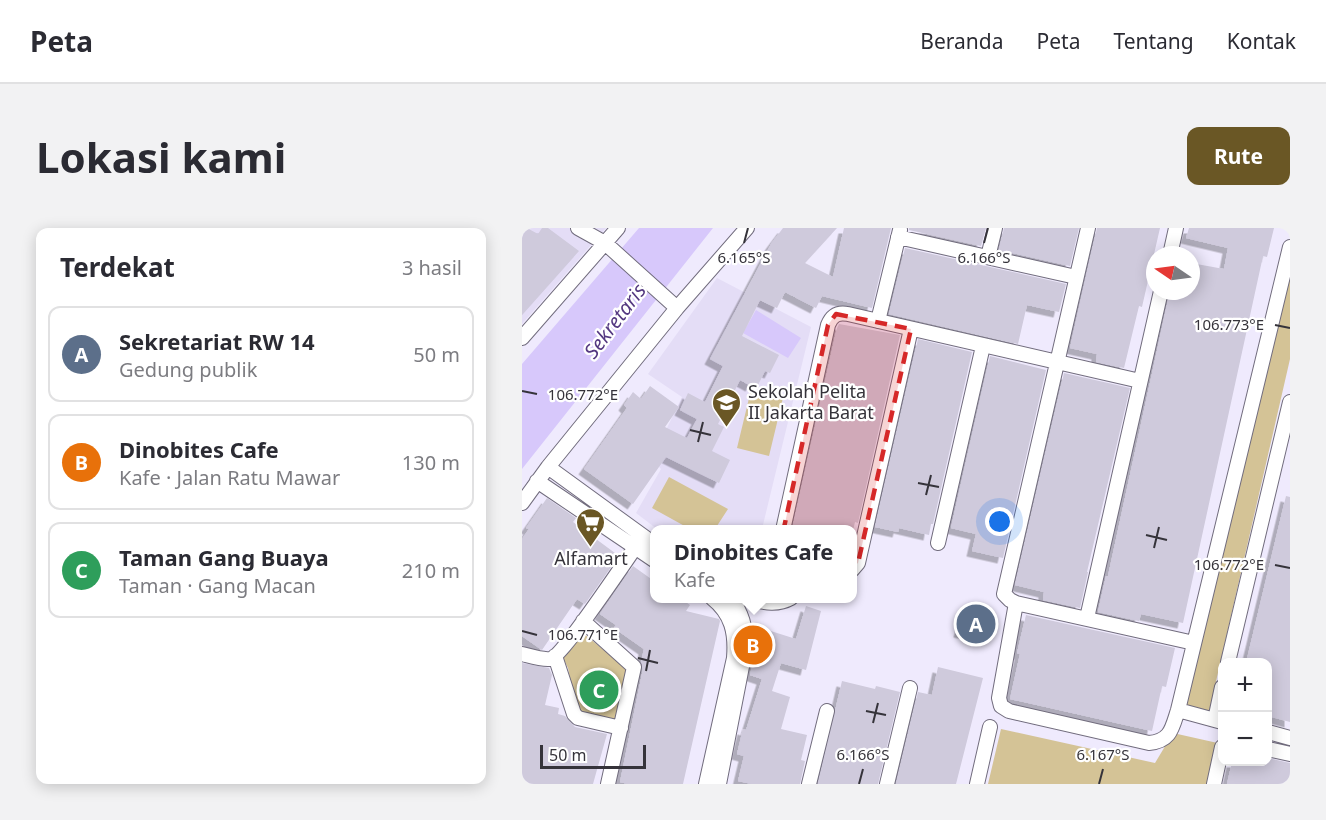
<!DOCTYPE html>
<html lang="id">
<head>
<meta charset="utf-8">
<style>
  body { margin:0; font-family:"Noto Sans",sans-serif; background:#f2f2f3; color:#2b2b33 }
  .controls { position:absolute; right:18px; bottom:18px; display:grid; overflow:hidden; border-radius:12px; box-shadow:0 3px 15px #0003 }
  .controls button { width:54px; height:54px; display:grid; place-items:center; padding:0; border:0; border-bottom:2px solid #e1e1e2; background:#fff; color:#2b2b33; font:30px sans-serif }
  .compass { position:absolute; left:624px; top:18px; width:54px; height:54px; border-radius:50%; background:#fff; box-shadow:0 3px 15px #0003; rotate:283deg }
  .scale { position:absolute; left:18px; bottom:15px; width:106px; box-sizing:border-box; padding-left:6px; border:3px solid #35333a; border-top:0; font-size:16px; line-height:21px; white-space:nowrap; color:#35333a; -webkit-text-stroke:4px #fff; paint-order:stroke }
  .you { position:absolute; left:478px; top:294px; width:21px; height:21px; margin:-15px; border:4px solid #fff; border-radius:50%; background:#1a73e8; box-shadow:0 0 0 9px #1a73e833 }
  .badge { display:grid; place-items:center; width:39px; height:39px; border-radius:50%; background:#6a5725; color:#fff; font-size:20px; font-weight:700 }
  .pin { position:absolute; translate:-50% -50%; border:3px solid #fff; box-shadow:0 2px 6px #0006 }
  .popup { position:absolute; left:128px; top:297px; width:207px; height:78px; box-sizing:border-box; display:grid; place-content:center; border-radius:12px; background:#fff; filter:drop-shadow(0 2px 4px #0005); font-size:20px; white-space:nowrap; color:#7c7c81 }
  .popup b { font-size:22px; color:#2b2b33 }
  .popup::after { content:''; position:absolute; left:50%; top:100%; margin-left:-12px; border:12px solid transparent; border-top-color:#fff }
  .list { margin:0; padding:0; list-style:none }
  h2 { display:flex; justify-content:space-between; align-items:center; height:78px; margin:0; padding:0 24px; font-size:26px }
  h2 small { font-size:20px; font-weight:400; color:#7c7c81 }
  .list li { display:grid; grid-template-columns:39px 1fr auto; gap:18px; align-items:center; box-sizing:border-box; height:96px; margin:0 12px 12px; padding:0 12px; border:2px solid #e1e1e2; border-radius:12px }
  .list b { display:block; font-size:22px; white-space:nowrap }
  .list p { margin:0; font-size:20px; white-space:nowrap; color:#7c7c81 }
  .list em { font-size:20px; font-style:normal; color:#7c7c81 }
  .map { position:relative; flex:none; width:768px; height:556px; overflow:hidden; border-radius:12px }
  header { display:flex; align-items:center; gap:36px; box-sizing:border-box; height:84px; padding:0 30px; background:#fff; border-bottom:2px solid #e1e1e2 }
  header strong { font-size:28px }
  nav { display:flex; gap:33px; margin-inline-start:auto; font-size:21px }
  .intro { display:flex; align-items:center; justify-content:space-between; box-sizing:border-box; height:144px; padding:0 36px }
  h1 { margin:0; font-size:42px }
  .button { padding:15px 27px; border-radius:12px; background:#6a5725; color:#fff; font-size:21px; font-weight:700 }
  main { display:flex; gap:36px; padding:0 36px }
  aside { flex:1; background:#fff; border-radius:12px; box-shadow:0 3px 15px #0003 }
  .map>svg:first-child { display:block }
  .built { fill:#e4ddf6 }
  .green { fill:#d4c396 }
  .water { fill:#d7c8fb }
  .building { fill:#cfcadc; filter:url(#shadow) }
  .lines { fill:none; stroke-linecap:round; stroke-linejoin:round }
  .minor-casing { stroke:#716c7d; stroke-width:16 }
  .minor { stroke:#fff; stroke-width:14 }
  .marked { fill:#d62828; fill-opacity:0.2; stroke:#d62828; stroke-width:4.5; stroke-dasharray:12 8; stroke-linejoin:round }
  .ticks { fill:none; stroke:#35333a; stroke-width:2 }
  .labels { text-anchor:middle; stroke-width:4.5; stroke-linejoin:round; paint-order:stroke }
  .poi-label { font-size:18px; fill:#35333a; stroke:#fff; text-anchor:start }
  .water-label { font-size:20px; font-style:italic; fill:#543881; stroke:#fff }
  .ticks-label { font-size:15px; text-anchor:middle; fill:#35333a; stroke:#fff; stroke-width:4.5; stroke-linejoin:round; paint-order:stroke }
</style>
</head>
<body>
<header>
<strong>Peta</strong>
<nav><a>Beranda</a><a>Peta</a><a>Tentang</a><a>Kontak</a></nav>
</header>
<div class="intro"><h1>Lokasi kami</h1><a class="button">Rute</a></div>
<main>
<aside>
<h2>Terdekat<small>3 hasil</small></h2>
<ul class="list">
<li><span class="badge" style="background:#5c6f8a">A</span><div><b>Sekretariat RW 14</b><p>Gedung publik</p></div><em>50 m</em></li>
<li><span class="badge" style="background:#e8710a">B</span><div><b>Dinobites Cafe</b><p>Kafe · Jalan Ratu Mawar</p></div><em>130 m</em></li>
<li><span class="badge" style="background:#2e9e5b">C</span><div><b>Taman Gang Buaya</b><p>Taman · Gang Macan</p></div><em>210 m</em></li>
</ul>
</aside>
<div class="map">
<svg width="768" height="556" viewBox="0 0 768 556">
  <defs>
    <filter id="shadow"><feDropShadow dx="-5.5" dy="5.5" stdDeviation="0" flood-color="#0004"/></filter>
  </defs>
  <rect width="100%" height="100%" fill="#efeafd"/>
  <path class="built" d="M0 0H84L0 96Z
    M195 50 289 99 240 301H135L114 285 139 241 130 231 160 169 126 146Z"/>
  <path class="green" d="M768 29V131L684 497 655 489Z
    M229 162 261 170 247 228 215 220Z
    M147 249 206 281 193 301H168L130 280Z
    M60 404 107 443 97 495 57 485 54 481 46 440 41 430Z
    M479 501 633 535 651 505 700 516 689 556H466Z"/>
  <path class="water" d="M117 0H191L0 241V136Z
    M234 82 279 110 266 130 221 105Z"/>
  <path class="building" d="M0 0H5L16 6 20 0H26L57 23 0 87Z
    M261 0H315L283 35 311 49 322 0H369L350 80 300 68 294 80 263 64 255 80 238 72 220 108 257 127 248 145 243 143 236 157 231 154 229 158 218 152 196 196 202 199 190 223 208 232 197 255 144 229 111 276 62 241 105 180 102 177 111 164 119 171 128 158 157 179 143 199 165 210 175 191 158 182 166 165 183 174 201 138 188 131 249 16Z
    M387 0H464L459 18 387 2Z
    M482 0H557L548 38 477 22Z
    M575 0H638L620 79 617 78 602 140 574 134 575 126 548 120Z
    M667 0H752L745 29 741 28 661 395 619 386 617 393 576 384 584 348H586L648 63H669V35L702 41 706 20 664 10Z
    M383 20 544 56 537 84 505 77 496 116 367 86Z
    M317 96 378 107 336 295 333 294 331 302H270L315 100Z
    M396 111 450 124 411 296H409L407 307 377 300 376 304 353 299Z
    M468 128 524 142 481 330 450 323 454 306 429 300Z
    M542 145 608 160 565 344H566L558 380 521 372 522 364 493 357Z
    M764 268 768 269V494L746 488V435H724Z
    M25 270 54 290 51 294 97 328 63 376 55 371 20 422 0 408V311L7 301 4 300Z
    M111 338 132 353V370H158L168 377 164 383 197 391 198 393 161 556H106L98 554 121 441 119 434 122 421 92 400 94 397 78 386Z
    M284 378 299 383 284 442 259 435 250 463 268 469 259 501 285 507 279 532 283 533 278 556H230L216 553 222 528 215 526 221 501 224 502 240 451 228 447 239 400 274 411Z
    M443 381 471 388 465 410 437 404Z
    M504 387 653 420 644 459 640 458 630 503 488 471 498 426 495 425Z
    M0 435 27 440 30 447 23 477 37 480 36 486 43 488 53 499 85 506 71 556H0Z
    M416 439 461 450 434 556H374L396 464 410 467Z
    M320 453 353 461 354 458 378 464 356 556H296Z
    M746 530 768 535V556H705L710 534H746Z"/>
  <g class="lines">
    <defs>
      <path id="minor" d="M56 0 83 15 155 80
        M566 0 482 366 488 372 494 375 672 415
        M376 9 554 49
        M648 27 654 0
        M466 29 473 0
        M356 93 378 2
        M0 110 96 0
        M26 239 132 316
        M15 253 132 332
        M0 275 26 239 155 80 225 0
        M261 302 306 97C310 87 316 84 326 86L618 153
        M416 315 461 118
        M330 342 336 335 389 101
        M222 370C238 373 253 379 269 370
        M494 375 477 470 479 478 487 483 627 515C649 513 650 500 656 482L768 19
        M565 390 639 63
        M61 393 112 439 86 556
        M0 426C8 428 20 432 28 431 40 429 109 325 121 308
        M33 428 52 486 56 490 99 500
        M706 434 768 174
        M656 482 700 494
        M693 492 700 459
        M746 504 768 510
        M746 521 768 526
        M184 556 212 430C214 405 210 386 190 370
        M197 556 224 418C223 399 221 385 208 370
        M287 556 305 483
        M365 556 388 460
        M455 556 468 499
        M692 556 700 519"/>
    </defs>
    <use href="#minor" class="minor-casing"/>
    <use href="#minor" class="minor"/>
  </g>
  <path class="marked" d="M314 86 389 101 336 335 324 343 263 329 258 318 306 97Z"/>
  <path class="ticks" d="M222 15 226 0M462 15 466 0M753 97 768 100M0 163 15 166M168 202 189 207M176 214 181 194M396 255 417 259M404 267 409 247M624 307 645 312M632 320 637 299M753 337 768 340M0 403 15 407M116 430 136 435M124 443 128 422M344 483 364 487M351 495 356 475M337 556 341 541M577 556 581 541"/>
  <defs>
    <symbol id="school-pin" viewBox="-11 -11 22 30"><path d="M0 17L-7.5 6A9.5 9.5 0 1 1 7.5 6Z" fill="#6a5725" stroke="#fff"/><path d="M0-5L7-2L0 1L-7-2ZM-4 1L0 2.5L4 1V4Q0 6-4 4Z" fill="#fff"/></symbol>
    <symbol id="supermarket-pin" viewBox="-11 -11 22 30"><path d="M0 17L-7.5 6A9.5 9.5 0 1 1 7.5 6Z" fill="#6a5725" stroke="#fff"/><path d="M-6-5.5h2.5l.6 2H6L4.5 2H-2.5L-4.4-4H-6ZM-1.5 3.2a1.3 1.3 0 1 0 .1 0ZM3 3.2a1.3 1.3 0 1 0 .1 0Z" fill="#fff"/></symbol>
  </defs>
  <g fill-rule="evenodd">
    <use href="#school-pin" x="188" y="158" width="33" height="45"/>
    <use href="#supermarket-pin" x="52" y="278" width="33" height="45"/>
  </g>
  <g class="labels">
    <g class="poi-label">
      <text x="226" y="170">Sekolah Pelita<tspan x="226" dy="21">II Jakarta Barat</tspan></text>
      <text x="69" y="337" text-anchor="middle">Alfamart</text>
    </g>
    <g class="water-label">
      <text transform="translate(93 93) rotate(-53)" y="7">Sekretaris</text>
    </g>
  </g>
  <g class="ticks-label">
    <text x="222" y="35">6.165°S</text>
    <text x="462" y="35">6.166°S</text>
    <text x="707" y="102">106.773°E</text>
    <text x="61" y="172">106.772°E</text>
    <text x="707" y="342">106.772°E</text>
    <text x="61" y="412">106.771°E</text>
    <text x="341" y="532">6.166°S</text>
    <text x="581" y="532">6.167°S</text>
  </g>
</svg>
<div class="controls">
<button>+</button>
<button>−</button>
</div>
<svg class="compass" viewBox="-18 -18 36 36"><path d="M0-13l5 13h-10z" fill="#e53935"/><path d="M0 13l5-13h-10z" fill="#7c7c81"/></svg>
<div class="scale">50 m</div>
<div class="you"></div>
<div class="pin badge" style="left:454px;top:396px;background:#5c6f8a">A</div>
<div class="pin badge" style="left:231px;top:417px;background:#e8710a">B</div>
<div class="popup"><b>Dinobites Cafe</b>Kafe</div>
<div class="pin badge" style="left:77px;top:462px;background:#2e9e5b">C</div>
</div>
</main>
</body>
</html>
